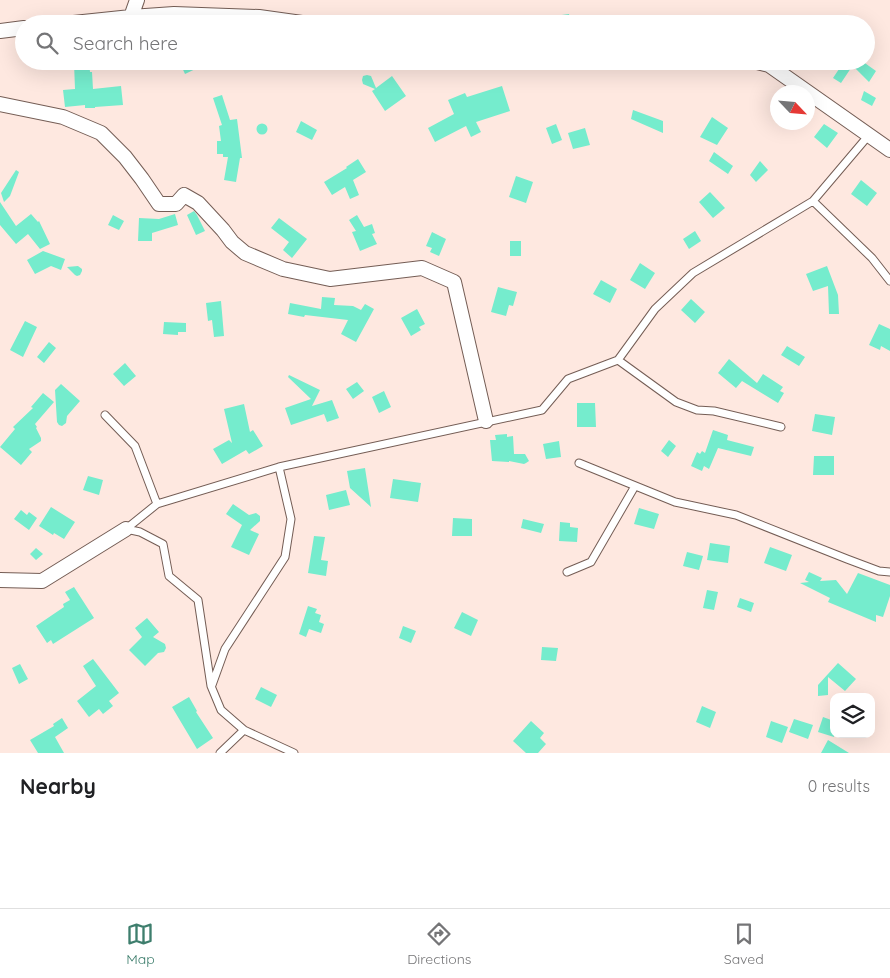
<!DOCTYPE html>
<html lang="en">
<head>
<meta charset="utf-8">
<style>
  body { margin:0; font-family:Quicksand,sans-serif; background:#f6f6f6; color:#202124 }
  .controls { position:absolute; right:15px; bottom:15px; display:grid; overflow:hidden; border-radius:10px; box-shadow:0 5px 20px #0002 }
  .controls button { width:45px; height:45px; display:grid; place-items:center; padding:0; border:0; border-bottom:1px solid #e0e0e0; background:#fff; color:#202124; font:25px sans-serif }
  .compass { position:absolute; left:770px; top:85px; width:45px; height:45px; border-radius:50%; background:#fff; box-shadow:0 5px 20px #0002; rotate:116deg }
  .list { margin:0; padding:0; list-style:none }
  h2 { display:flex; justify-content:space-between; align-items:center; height:65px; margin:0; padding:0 20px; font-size:21px }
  h2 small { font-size:16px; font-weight:400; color:#757577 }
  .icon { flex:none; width:28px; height:28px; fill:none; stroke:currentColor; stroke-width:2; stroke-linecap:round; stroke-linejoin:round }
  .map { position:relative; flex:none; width:890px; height:753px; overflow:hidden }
  .search { position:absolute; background:#fff; box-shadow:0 5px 20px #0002; left:15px; right:15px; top:15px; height:55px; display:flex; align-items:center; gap:12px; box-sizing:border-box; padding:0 18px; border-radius:28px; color:#757577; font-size:19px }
  .sheet { height:155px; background:#fff }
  nav { display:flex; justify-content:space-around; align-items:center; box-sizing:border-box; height:70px; border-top:1px solid #e0e0e0; background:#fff; font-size:14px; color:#757577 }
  nav a { display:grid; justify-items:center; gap:2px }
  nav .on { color:#3e7e6d }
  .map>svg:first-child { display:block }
  .building { fill:#75eccd }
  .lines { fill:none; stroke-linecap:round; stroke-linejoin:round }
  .lane-casing { stroke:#745d55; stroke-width:9 }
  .street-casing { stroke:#745d55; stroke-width:16 }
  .lane { stroke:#fff; stroke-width:7 }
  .street { stroke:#fff; stroke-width:14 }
</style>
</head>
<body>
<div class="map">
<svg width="890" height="753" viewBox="0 0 890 753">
  <rect width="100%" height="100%" fill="#fee8e0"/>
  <path class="building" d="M569 14 571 24H541L540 18Z
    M179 61H212L185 74Z
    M859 61H862L876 71 869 82 855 68Z
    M89 62 90 72H92L93 89 121 86 123 105 95 107V108H85V105L65 107 63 90 75 89 74 63Z
    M843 63 851 68 841 83 833 78Z
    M367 75 371 76 376 88 392 76 406 96 385 111 372 91 375 89 363 84 362 80 363 76Z
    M502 86 510 111 476 122 481 132 471 137 466 126 435 142 428 128 454 114 448 100 465 93 467 97Z
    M864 91 876 98 872 106 861 100Z
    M222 95 230 120 237 119 242 158H240L236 182 224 180 228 157H223V154H217V141H221L219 126 222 125 213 98Z
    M633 110 663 121V133L631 119Z
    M712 117 728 128 717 145 700 137Z
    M301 121 317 130 312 140 296 132Z
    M256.5 129a5.5 5.5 0 1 1 11 0a5.5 5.5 0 1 1-11 0Z
    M556 124 562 140 552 144 546 128Z
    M824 124 838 133 827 148 814 137Z
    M585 128 590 145 573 149 568 133Z
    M714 152 733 166 728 174 709 161Z
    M358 159 366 172 353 180 359 195 350 199 345 187 332 195 324 182 347 168 346 167Z
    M760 161 768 170 756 182 750 175Z
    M16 170 19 172 10 196 4 202 1 193Z
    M516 176 533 182 526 203 509 197Z
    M861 180 877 193 867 206 851 194Z
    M710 192 725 208 713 218 699 202Z
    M0 202 16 226 31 214 38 222 39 221 50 244 40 249 28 234 16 244 0 225Z
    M194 211 197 215 205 231 196 235 187 215Z
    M175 214 178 225 152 233V241H138L139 218 159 219Z
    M113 215 124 221 119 230 108 225Z
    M357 215 364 227 372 224 375 233 372 234 377 244 360 251 352 232 356 231 349 220Z
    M279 218 307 239 292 258 283 250 289 242 271 228Z
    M695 231 701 241 689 249 683 239Z
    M432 232 446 239 439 256 430 252 432 248 426 246Z
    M510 241H521V256H510Z
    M43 251 65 259 61 270 51 266 35 274 27 260Z
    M640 263 655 273 645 289 630 280Z
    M78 266 82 269V271L80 275 77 276 75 275 67 267Z
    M827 266 838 295 839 314H829L828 286 813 291 806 274Z
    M601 280 617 289 610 303 593 294Z
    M498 287 517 292 513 306 509 305 506 316 491 312Z
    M322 297 335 298 334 305 353 306 361 310 365 304 374 309 356 342 341 334 348 320 305 315 304 317 288 314 290 303 321 309Z
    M691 299 705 312 695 323 681 310Z
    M221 301 224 336 214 337 212 320 208 321 206 303Z
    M417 309 425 324 419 327 421 330 411 336 401 318Z
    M25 321 37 327 23 357 10 350Z
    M164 322 186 323V332H178V335L163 334Z
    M879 324 890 329V351L881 346 880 350 869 345Z
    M49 342 56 348 44 363 37 357Z
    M787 346 805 357 799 366 781 355Z
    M729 359 757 383 763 374 783 387 780 391 784 393 778 403 742 381 736 388 718 373Z
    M125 363 136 376 124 386 113 374Z
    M289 375 320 390 312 406 332 400 339 418 327 422 324 414 291 425 285 408 311 399 288 377Z
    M357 382 364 391 353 399 346 389Z
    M61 384 80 401 67 416 66 423 62 426 59 425 57 422 55 390Z
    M384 391 391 407 379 413 372 397Z
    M43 393 54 402 35 424 37 427 36 428 41 438V441L29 449 32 452 21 465 0 447 15 429 13 427 33 408 31 407Z
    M577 403H595L596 427H577Z
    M244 404 250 432 253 430 263 446 249 454 246 450 222 464 213 449 229 440 232 443 224 409Z
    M815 414 835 417 832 435 812 431Z
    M713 430 728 435 727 440 754 447 751 456 718 448 709 469 704 466 702 471 691 466 697 452 700 454 702 451 705 453Z
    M507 434V437L513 436 514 454H525L529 461 526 463 524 464 509 461V462L492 461 490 440H496L495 435Z
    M669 440 676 446 668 457 661 451Z
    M559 441 561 457 546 459 543 444Z
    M814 456H834V475H813Z
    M365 468 371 507 350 488 347 471Z
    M88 476 103 480 99 495 83 490Z
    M393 479 421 483 418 502 390 498Z
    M346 490 350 505 329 510 326 495Z
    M233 504 249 515 256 513 260 516V521L250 530 259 534 249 555 231 547 242 525 226 514Z
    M51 507 75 522 64 539 54 533 53 535 39 526Z
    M639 508 659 514 654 529 634 524Z
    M21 510 27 515 29 512 37 518 29 530 14 519Z
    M453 518 472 519V536H452Z
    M523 519 544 524 541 533 521 528Z
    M560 522 570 523V527L578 528 577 542 559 541Z
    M314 536 325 537 321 560 328 561 326 576 308 573Z
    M710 543 730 546 728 563 707 560Z
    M770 547 792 555 786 571 764 563Z
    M36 548 43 554 36 560 30 554Z
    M687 552 703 556 699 570 683 566Z
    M809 572 822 578 820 581 836 580 847 594 858 573 890 585V596L883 617 876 615V622L828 602 830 598 800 583 809 582 805 580Z
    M74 587 94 618 53 644 51 640 47 643 36 626 64 607 63 604 70 600 65 592Z
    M707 590 718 592 714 610 703 608Z
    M740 598 754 603 751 612 737 607Z
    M308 606 317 609 315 613 321 615 319 622 324 624 321 633 309 629 306 637 299 634Z
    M462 612 478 620 471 636 454 628Z
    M147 618 159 632 153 637 165 644 166 648 164 652 158 653 145 666 129 650 142 637 135 628Z
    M403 626 416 631 411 643 399 638Z
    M542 647 558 648 556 661 541 660Z
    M93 659 119 693 109 701 113 706 103 714 99 709 89 717 77 701 96 686 83 666Z
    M838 663 856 679 845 691 828 677V695L818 696V685Z
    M20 664 28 679 19 684 12 668Z
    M261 687 277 695 271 707 255 699Z
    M189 697 197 711 196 712 213 738 197 749 172 707Z
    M702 706 716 712 710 728 696 722Z
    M823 717 834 721V737L818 732Z
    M62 718 68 728 55 737 64 753H38L30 740 54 726 53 724Z
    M794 719 813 725 808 739 789 732Z
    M531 721 544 733 540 738 546 744 538 753H526L513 741Z
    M771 721 788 727 782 743 766 737Z
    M828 740 849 753H821Z"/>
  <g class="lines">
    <defs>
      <path id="lane" d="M813 201 872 258 890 281
        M618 360 676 402 697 410 714 411 781 427
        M105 415 135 446 157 504
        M579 463 675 502 736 515 847 559 879 571 890 572
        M126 529 157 504 279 467 542 410 568 379 618 360 655 309 693 273 813 201 869 135
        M126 529 140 532 163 544 169 576 198 600 211 686 221 710 244 730 294 753
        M567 572 591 562 635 486
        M212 685 225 649 285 557 291 519 279 467
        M220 753 244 730"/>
      <path id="street" d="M131 17 137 0
        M64 24 131 17 174 14 259 17 309 24
        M0 31 24 28
        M753 61 769 65 890 150
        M0 104 63 117 101 133 125 157 142 179 159 204H176L184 195 198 203 223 230 232 242 245 253 283 269 330 279 422 268 454 282 486 421
        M0 580 42 581 126 529"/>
    </defs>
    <use href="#lane" class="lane-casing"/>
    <use href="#street" class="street-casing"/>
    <use href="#lane" class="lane"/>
    <use href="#street" class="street"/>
  </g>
</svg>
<div class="controls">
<button><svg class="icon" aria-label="layers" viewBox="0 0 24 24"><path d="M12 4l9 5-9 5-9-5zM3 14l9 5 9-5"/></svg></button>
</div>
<svg class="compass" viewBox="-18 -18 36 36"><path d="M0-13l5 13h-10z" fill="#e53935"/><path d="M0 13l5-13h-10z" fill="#757577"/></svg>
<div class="search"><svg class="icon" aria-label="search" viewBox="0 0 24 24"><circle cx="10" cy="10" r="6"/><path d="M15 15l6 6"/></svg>Search here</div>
</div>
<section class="sheet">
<h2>Nearby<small>0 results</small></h2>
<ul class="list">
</ul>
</section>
<nav>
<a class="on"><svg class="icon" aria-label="map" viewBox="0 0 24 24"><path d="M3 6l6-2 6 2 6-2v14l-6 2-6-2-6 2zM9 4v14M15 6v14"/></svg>Map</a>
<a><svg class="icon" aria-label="directions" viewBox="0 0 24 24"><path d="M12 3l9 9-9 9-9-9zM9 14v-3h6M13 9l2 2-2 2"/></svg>Directions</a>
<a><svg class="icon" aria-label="saved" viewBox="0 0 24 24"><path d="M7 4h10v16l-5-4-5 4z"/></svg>Saved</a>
</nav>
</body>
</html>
